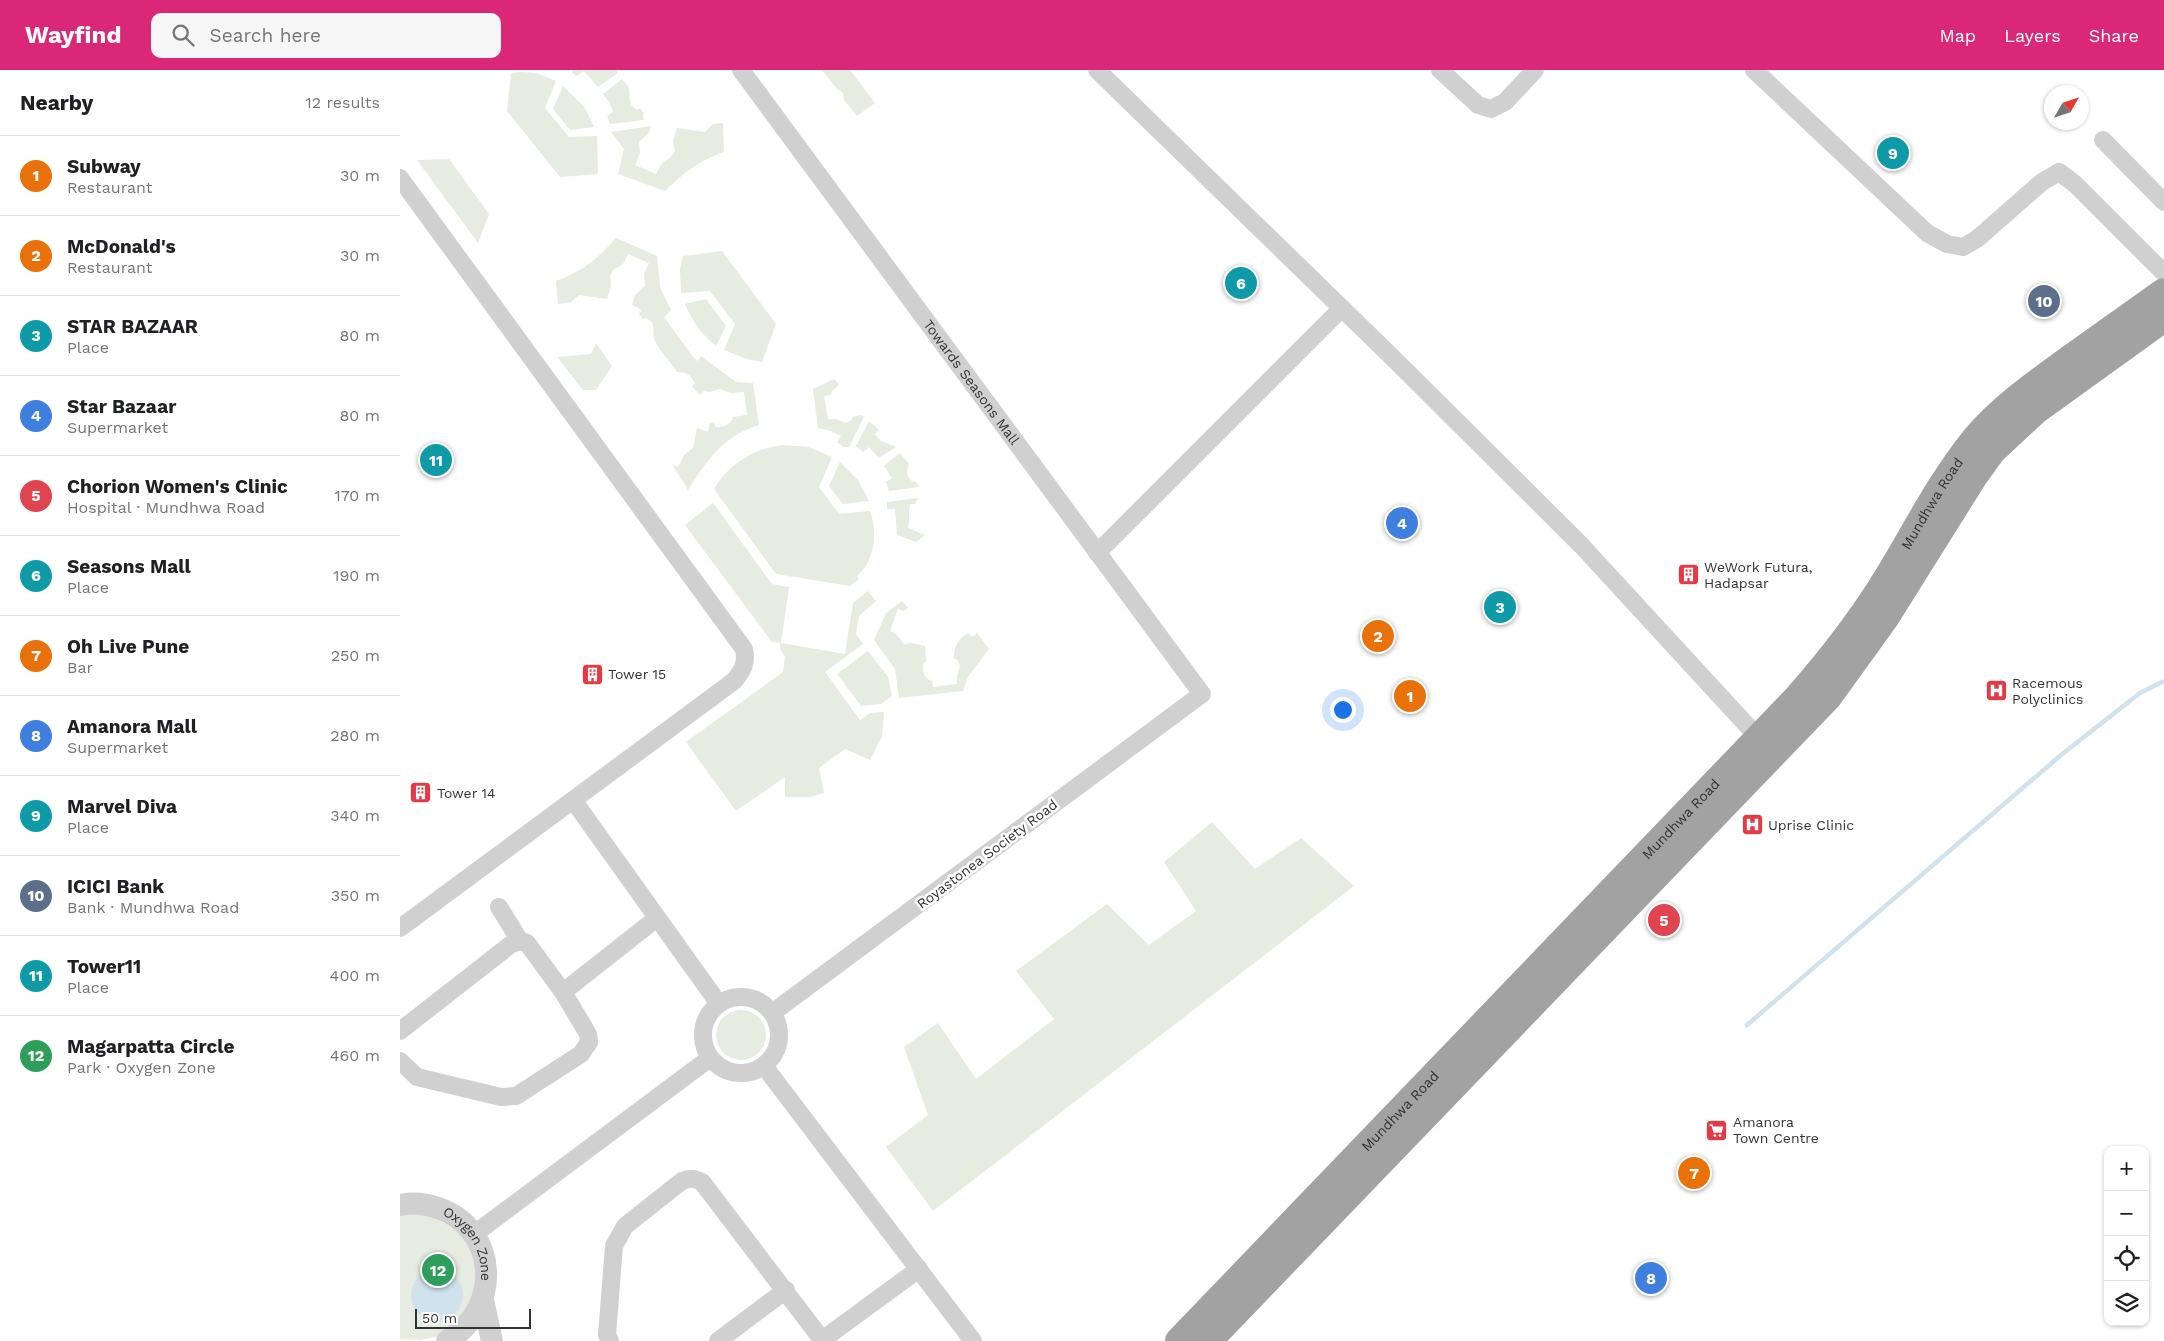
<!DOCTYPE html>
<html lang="en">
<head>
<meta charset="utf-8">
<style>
  body { margin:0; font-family:"Work Sans",sans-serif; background:#f6f6f6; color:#202124 }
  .controls { position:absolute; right:15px; bottom:15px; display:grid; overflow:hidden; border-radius:10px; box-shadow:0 1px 4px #0004 }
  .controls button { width:45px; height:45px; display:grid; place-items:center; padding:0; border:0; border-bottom:1px solid #e0e0e0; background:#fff; color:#202124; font:25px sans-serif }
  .compass { position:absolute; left:1644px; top:15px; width:45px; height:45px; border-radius:50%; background:#fff; box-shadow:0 1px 4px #0004; rotate:51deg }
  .scale { position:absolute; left:15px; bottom:12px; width:116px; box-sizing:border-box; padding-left:5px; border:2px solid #333; border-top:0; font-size:14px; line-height:18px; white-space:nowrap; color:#333; -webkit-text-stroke:4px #fff; paint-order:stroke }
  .you { position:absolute; left:942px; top:639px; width:18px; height:18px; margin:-12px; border:4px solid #fff; border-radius:50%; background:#1a73e8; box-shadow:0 0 0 8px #1a73e833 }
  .badge { display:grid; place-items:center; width:32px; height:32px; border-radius:50%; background:#db2777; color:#fff; font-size:16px; font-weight:700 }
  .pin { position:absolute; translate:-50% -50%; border:2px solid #fff; box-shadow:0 1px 5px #0006 }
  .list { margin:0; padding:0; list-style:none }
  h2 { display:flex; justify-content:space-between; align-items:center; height:65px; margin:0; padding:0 20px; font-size:21px }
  h2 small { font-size:16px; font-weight:400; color:#757577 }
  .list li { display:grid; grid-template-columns:32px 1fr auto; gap:15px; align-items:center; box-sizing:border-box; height:80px; padding:0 20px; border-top:1px solid #e0e0e0 }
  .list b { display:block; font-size:19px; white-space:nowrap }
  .list p { margin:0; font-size:16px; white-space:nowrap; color:#757577 }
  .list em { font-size:16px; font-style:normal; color:#757577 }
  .icon { flex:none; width:28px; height:28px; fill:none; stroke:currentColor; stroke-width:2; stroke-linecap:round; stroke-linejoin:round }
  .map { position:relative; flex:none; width:1764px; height:1271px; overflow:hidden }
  header { display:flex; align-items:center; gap:30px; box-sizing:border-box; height:70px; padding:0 25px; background:#db2777; color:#fff }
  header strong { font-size:24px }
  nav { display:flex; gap:28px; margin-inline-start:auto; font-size:18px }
  .search { width:350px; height:45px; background:#f6f6f6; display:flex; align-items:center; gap:12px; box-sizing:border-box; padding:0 18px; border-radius:10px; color:#757577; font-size:19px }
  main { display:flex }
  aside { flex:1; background:#fff }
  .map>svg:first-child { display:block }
  .green { fill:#e6ecdf }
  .water { fill:#cfe2ee }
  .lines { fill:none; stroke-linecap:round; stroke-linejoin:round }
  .stream { stroke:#cfe2ee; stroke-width:4.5 }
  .minor { stroke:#d0d0d0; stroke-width:18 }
  .tertiary { stroke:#d0d0d0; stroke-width:22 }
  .trunk { stroke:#a2a2a2; stroke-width:28 }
  .labels { text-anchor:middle; stroke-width:5; stroke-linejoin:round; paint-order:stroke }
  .street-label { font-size:14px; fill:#333; stroke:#fff }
  .poi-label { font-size:14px; fill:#333; stroke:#fff; text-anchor:start }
</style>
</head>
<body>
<header>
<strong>Wayfind</strong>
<div class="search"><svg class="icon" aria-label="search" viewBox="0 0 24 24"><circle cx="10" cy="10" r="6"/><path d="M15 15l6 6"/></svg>Search here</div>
<nav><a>Map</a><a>Layers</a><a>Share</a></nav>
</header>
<main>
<aside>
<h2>Nearby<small>12 results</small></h2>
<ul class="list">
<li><span class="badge" style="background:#e8710a">1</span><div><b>Subway</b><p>Restaurant</p></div><em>30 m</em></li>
<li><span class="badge" style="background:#e8710a">2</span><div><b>McDonald's</b><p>Restaurant</p></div><em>30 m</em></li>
<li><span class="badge" style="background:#0f9aa8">3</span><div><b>STAR BAZAAR</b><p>Place</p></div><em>80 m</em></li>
<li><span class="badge" style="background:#3f7fe0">4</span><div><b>Star Bazaar</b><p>Supermarket</p></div><em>80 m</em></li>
<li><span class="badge" style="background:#e0444e">5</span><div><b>Chorion Women's Clinic</b><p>Hospital · Mundhwa Road</p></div><em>170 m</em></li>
<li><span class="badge" style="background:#0f9aa8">6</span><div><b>Seasons Mall</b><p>Place</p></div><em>190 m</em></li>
<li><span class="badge" style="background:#e8710a">7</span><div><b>Oh Live Pune</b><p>Bar</p></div><em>250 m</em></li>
<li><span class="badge" style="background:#3f7fe0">8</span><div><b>Amanora Mall</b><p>Supermarket</p></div><em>280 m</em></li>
<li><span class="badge" style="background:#0f9aa8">9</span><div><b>Marvel Diva</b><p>Place</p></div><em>340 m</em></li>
<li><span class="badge" style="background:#5c6f8a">10</span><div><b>ICICI Bank</b><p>Bank · Mundhwa Road</p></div><em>350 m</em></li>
<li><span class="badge" style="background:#0f9aa8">11</span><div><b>Tower11</b><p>Place</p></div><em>400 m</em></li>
<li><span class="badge" style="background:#2e9e5b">12</span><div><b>Magarpatta Circle</b><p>Park · Oxygen Zone</p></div><em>460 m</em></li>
</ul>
</aside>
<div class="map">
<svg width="1764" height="1271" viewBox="0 0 1764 1271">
  <rect width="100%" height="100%" fill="#fff"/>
  <path class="green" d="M173 0H216L218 3 198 17 184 1 177 6 172 3Z
    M422 0H450L475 33 457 46 444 30 443 23 437 19Z
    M122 2 136 3 156 11 145 38 169 67 197 66 198 104 160 107 107 41 111 3Z
    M222 9C224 12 229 16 229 19 231 29 227 35 238 40L240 38 244 43 243 46 244 50 210 54 207 46 213 42 209 32 203 24Z
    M163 16 185 38 194 57 170 60 153 39Z
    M323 53 324 82C300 90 283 103 265 121L218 104 224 79 211 62 251 56 249 63 239 72 240 83 235 95 256 104 262 93 271 87 275 81 273 71 277 58 305 62 313 54Z
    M49 89 89 144 78 173 17 90Z
    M216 168 257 186 260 217 271 240 264 247 293 287 298 291 301 286 336 312 353 313 359 355C323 366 307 390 288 420L272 394 278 397 284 385 293 378 297 358 308 362 310 353 314 352 315 357C323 357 330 356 333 347L347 345 344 322 331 323 319 319 310 322 304 321 300 325 292 316 295 313C291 305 286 302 277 302 273 295 255 275 254 268 253 259 256 253 246 248L243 249 239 244 241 241 239 238 232 235 235 225 245 216 244 205 249 193 228 184 223 194 213 200 210 206 211 216 207 229 179 225 171 232 158 234 156 211C181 202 198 189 216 168Z
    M322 181 376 254 362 292 347 289 324 280 335 254 310 221 281 223 280 199 283 186Z
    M306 229 326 256 316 276C301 264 292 251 285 234Z
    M196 273 212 296 196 320H183L157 287 191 284Z
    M434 309 439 315 432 321 431 325 424 326 428 349H436L445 353 452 350V347L461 345 464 347 449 377H443L437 372 441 366 431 361 418 358 413 319Z
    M469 351 479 360 475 364 481 371 496 377 479 388 469 377 463 382 456 376Z
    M382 375 409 377 432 387 419 417 439 444 470 441C478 462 475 491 457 506L459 509 450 516 376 504 314 419C329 394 353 379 382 375Z
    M500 383 509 394C506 403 506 406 513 412L515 411 520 417 489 421 486 412 492 408 484 396Z
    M440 392 458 410 469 431 443 434 429 416Z
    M518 428 515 434H510C508 442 510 450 508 458L525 465 516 472 497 465 495 439H487V432Z
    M313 433 372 514 389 517 381 573 445 584 453 533 468 521 476 531 459 546 456 564 463 574 425 602 460 650 470 643 484 642 482 666 470 690 445 679 419 698 424 723 410 727H385V707L336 741 286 672 383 602 385 587 380 579V573L372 572 285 455Z
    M502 531 508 538 504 541 498 539 490 561 495 563 504 574 512 573 525 576 526 592 523 594C522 602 525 609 532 611L533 617 557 614V606L560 596 557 589H554C553 578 558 569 568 563L572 567 577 563 589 579 568 607 563 621 499 628 495 599 474 570 486 543Z
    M468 581 488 607 492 626 481 634 461 636 437 604Z
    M812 752 855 799 901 768 954 816 533 1141 486 1077 528 1045 504 977 538 953 576 1009 654 949 616 901 707 834 749 875 796 841 764 792Z
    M316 965a25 25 0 1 1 50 0a25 25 0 1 1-50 0Z
    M25 1143 57 1160 69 1174 76 1191 77 1209 66 1244 38 1266 20 1270 2 1269H0V1144Z"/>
  <path class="water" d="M11 1225a26 26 0 1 1 52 0a26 26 0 1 1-52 0Z"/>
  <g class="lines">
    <path class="stream" d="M1347 955 1661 685 1740 623 1764 611"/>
    <g class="minor">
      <path id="s1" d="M341 0 802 624 372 943"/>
      <path d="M697 0 991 286 1181 475 1366 676"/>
      <path d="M1040 0 1078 35 1091 39 1105 32 1135 0"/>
      <path d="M1354 0 1527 163 1547 174 1563 177 1577 169 1642 112 1659 102 1675 114 1764 203"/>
      <path d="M1703 70 1764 132"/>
      <path d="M0 108 344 579C347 593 343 600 334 611L0 858"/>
      <path d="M697 483 942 238"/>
      <path d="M173 730 319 934"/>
      <path d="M99 837 120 871"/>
      <path d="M163 922 257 848"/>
      <circle cx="341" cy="965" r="38"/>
      <path d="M0 961 110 875 120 871 127 873 163 922 188 964 189 972 181 984 116 1026 101 1027 17 1007 0 991"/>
      <path d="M364 996 573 1271"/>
      <path d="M73 1165 310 988"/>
      <path d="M422 1270 519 1199"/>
      <path d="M210 1271 207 1265 214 1176 225 1156 282 1111C290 1108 294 1108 302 1112L423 1271"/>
      <path d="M318 1271 386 1220"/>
    </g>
    <g class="tertiary">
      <path id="s2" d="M0 1135C13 1132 26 1134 38 1138 99 1159 102 1239 47 1271"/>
      <path d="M83 1230 92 1271"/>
    </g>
    <g class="trunk">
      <path id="s3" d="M779 1271 1397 628C1434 586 1470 539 1498 490 1522 449 1545 406 1575 369 1602 337 1638 312 1671 288 1702 266 1733 244 1764 222"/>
      <path d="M808 1271 1428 627 1485 548 1574 406 1592 381 1635 341 1764 248"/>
    </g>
  </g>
  <defs>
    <symbol id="building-square" viewBox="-11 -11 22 22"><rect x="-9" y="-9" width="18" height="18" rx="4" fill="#e63946" stroke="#fff"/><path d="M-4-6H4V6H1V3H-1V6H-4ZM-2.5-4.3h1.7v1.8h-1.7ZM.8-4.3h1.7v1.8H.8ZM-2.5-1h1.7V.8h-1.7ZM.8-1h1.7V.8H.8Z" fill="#fff"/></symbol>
    <symbol id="hospital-square" viewBox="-11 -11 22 22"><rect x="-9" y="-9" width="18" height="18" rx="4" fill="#e63946" stroke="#fff"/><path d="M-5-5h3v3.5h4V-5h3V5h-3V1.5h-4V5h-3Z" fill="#fff"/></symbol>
    <symbol id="supermarket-square" viewBox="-11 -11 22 22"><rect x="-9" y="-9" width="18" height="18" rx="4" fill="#e63946" stroke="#fff"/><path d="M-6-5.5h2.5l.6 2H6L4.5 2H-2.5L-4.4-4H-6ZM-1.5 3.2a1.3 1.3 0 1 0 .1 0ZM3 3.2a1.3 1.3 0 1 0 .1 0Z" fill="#fff"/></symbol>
  </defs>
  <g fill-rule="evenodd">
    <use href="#building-square" x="1276" y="492" width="25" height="25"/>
    <use href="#building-square" x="180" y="592" width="25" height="25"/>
    <use href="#hospital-square" x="1584" y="608" width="25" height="25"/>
    <use href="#building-square" x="8" y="710" width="25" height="25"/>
    <use href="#hospital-square" x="1340" y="742" width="25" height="25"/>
    <use href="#supermarket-square" x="1304" y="1048" width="25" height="25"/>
  </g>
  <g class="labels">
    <g class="street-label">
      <text dy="5" stroke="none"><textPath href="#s1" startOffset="388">Towards Seasons Mall</textPath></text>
      <text dy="5" stroke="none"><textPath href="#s3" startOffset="1129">Mundhwa Road</textPath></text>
      <text dy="5" stroke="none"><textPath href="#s3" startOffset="724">Mundhwa Road</textPath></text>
      <text transform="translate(587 784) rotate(-37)" y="5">Royastonea Society Road</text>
      <text dy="5" stroke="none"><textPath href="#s3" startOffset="319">Mundhwa Road</textPath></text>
      <text dy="5" stroke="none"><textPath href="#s2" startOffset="89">Oxygen Zone</textPath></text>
    </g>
    <g class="poi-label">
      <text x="1304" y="502">WeWork Futura,<tspan x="1304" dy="16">Hadapsar</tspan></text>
      <text x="208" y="609">Tower 15</text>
      <text x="1612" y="618">Racemous<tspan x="1612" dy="16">Polyclinics</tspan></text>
      <text x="37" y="728">Tower 14</text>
      <text x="1368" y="760">Uprise Clinic</text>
      <text x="1333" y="1057">Amanora<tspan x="1333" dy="16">Town Centre</tspan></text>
    </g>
  </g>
</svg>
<div class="controls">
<button>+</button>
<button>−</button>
<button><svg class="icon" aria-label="locate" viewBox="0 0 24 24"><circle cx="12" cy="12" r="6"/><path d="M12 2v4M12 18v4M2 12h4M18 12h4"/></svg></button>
<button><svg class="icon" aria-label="layers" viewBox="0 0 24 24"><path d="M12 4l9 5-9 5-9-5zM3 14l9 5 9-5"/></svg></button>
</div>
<svg class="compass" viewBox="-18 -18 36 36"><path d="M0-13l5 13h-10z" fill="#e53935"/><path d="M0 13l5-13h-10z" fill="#757577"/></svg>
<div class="scale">50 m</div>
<div class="you"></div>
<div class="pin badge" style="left:1010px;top:626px;background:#e8710a">1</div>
<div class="pin badge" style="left:978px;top:566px;background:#e8710a">2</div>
<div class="pin badge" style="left:1100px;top:537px;background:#0f9aa8">3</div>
<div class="pin badge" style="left:1002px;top:453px;background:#3f7fe0">4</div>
<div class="pin badge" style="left:1264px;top:850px;background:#e0444e">5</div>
<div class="pin badge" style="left:841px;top:213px;background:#0f9aa8">6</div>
<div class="pin badge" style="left:1294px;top:1103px;background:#e8710a">7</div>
<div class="pin badge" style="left:1251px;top:1208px;background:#3f7fe0">8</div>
<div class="pin badge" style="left:1493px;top:83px;background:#0f9aa8">9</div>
<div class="pin badge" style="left:1644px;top:231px;background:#5c6f8a">10</div>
<div class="pin badge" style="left:36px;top:390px;background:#0f9aa8">11</div>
<div class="pin badge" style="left:38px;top:1200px;background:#2e9e5b">12</div>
</div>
</main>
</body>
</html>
